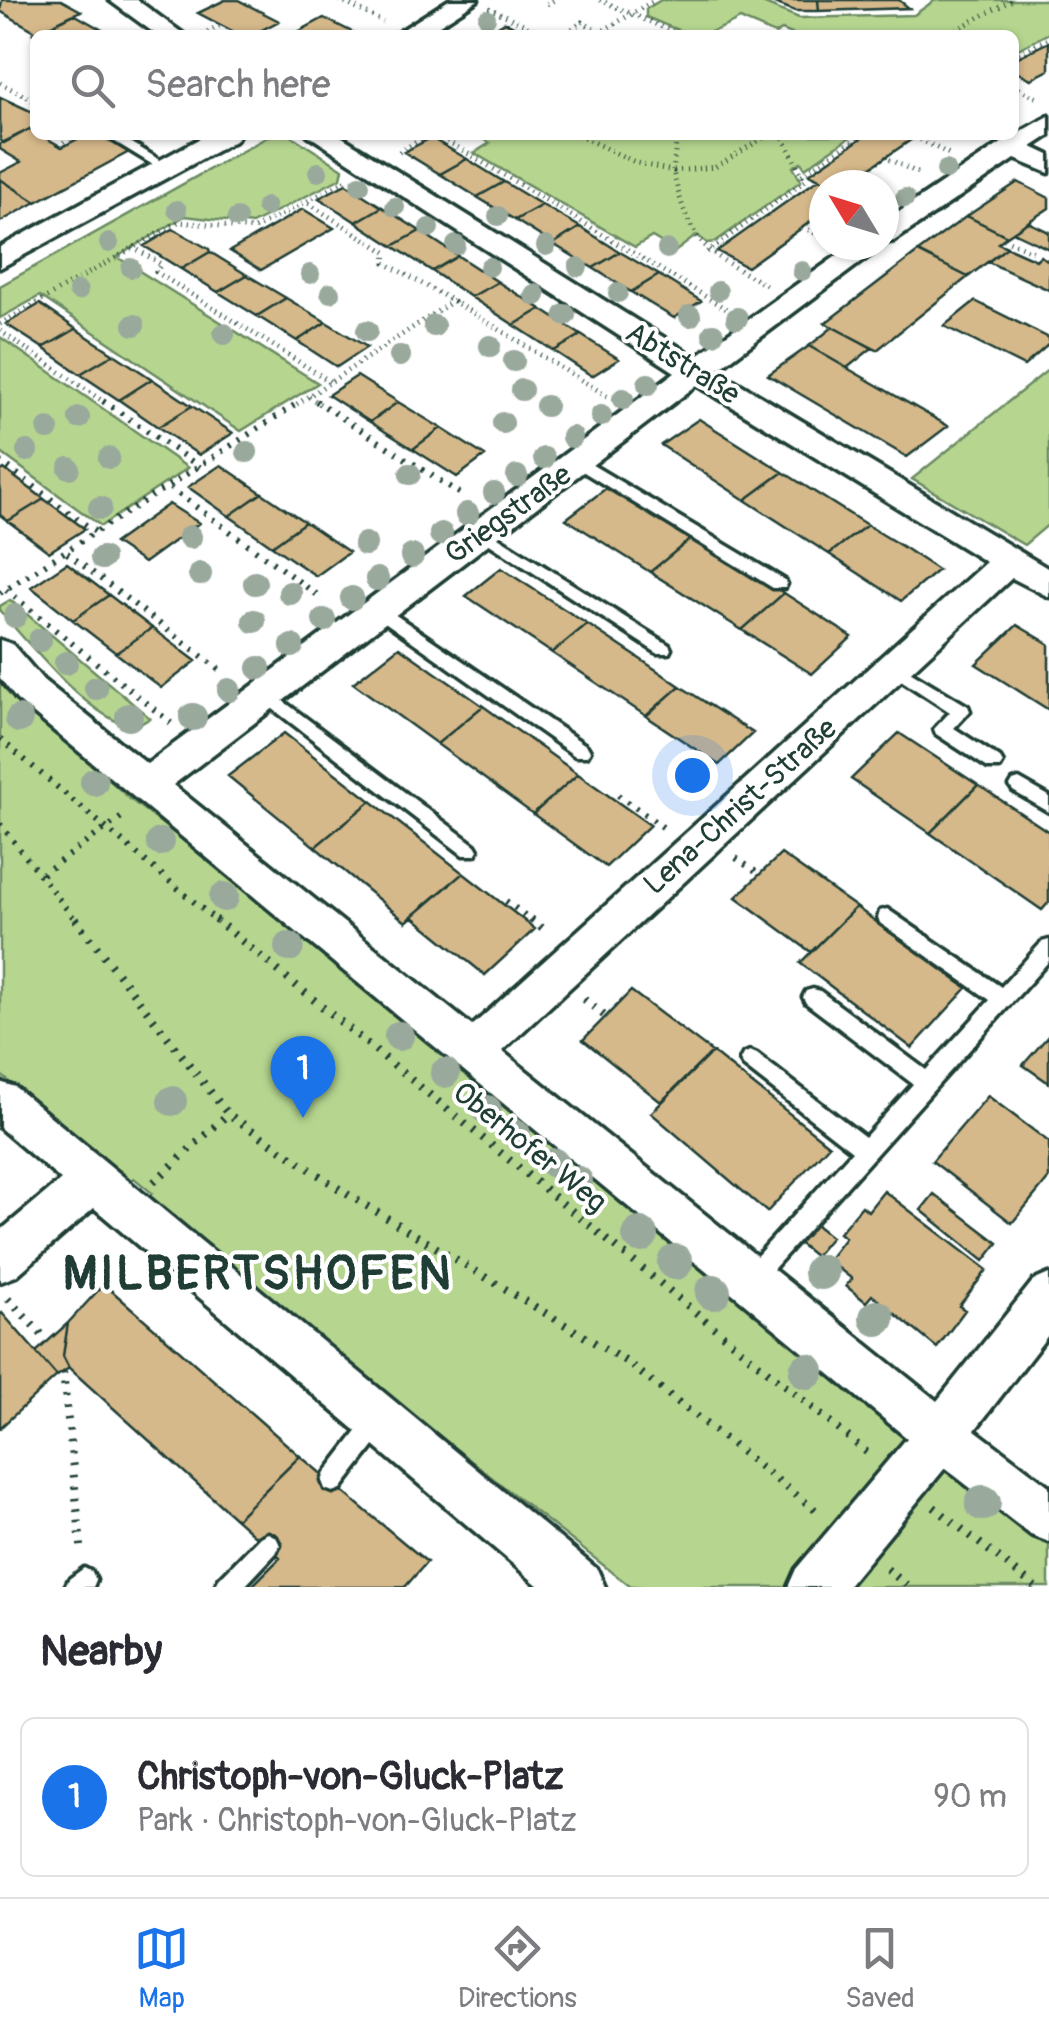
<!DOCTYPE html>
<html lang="en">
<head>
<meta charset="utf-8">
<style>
  body { margin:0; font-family:Pangolin,sans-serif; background:#f7f7f7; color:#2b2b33 }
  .compass { position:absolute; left:809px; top:170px; width:90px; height:90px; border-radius:50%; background:#fff; box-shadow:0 2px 8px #0004; rotate:308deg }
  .you { position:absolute; left:692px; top:775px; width:35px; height:35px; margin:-25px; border:8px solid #fff; border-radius:50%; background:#1a73e8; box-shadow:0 0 0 15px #1a73e833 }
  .badge { display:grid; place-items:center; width:65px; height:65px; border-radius:50%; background:#1a73e8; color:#fff; font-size:32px; font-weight:700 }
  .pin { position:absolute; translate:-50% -82px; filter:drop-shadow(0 2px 5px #0008) }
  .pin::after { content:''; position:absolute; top:52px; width:35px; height:30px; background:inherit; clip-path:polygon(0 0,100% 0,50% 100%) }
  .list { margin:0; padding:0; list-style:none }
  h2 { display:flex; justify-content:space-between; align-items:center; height:130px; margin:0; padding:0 40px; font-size:42px }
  h2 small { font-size:32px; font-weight:400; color:#7c7c81 }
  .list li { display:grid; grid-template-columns:65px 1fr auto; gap:30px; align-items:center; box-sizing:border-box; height:160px; margin:0 20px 20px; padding:0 20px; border:2px solid #e1e1e2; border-radius:15px }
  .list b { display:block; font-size:38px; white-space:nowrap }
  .list p { margin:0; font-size:32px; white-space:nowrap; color:#7c7c81 }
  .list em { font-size:32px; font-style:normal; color:#7c7c81 }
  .icon { flex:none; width:55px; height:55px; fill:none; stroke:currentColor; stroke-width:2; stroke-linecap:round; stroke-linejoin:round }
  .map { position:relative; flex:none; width:1049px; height:1587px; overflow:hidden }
  .search { position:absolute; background:#fff; box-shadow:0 2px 8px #0004; left:30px; right:30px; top:30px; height:110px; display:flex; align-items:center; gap:25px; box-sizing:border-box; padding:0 35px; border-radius:15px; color:#7c7c81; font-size:38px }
  .sheet { height:310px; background:#fff }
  nav { display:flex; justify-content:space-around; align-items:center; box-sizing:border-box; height:140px; border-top:2px solid #e1e1e2; background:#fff; font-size:28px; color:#7c7c81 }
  nav a { display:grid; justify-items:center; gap:5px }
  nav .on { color:#1a73e8 }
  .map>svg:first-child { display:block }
  .green { fill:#b6d690; stroke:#6a8a62; stroke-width:2.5 }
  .building { fill:#d6b98b; stroke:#1f3d34; stroke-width:2.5 }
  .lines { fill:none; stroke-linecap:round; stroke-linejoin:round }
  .service-casing { stroke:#1f3d34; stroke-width:7 }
  .minor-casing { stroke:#1f3d34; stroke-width:7 }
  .path-far2 { stroke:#1f3d34; stroke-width:5; stroke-dasharray:1 5; stroke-linecap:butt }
  .path-far1 { stroke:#1f3d34; stroke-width:6; stroke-dasharray:2.5 8; stroke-linecap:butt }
  .path { stroke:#1f3d34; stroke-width:8; stroke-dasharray:2.5 9; stroke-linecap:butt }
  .service { fill:#fff; fill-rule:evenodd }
  .minor { fill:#fff; fill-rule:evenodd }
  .tree { fill:#99a99c }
  .labels { text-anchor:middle; stroke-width:8; stroke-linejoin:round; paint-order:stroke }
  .street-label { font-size:30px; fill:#1f3d34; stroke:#fff }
  .near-district-label { font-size:48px; font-weight:bold; letter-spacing:2.5px; fill:#1f3d34; stroke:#fff }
</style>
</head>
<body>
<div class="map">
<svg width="1049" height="1587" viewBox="0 0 1049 1587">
  <rect width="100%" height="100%" fill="#fff"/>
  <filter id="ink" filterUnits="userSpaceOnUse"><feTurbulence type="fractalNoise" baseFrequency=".01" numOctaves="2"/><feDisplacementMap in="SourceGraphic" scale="20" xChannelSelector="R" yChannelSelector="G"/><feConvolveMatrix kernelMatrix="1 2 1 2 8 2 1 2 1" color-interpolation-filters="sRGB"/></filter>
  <g filter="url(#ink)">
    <path class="green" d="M661 0H755L799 18 914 15 935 0H1049V33L1014 51V35H794L782 30 775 34 740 19C695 43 691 35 646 17V9Z
      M271 135H290L343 169 341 178 252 224 185 216 117 257 318 383 241 431 40 296 0 318V286Z
      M477 135H853L805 168 801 162 793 167 801 181 715 242 707 243 697 235 676 251 652 237 635 247 474 153 490 143Z
      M0 337 188 468 101 526 0 452Z
      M1049 369V524L1024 545 912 479Z
      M10 600 150 718 134 728C87 717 33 648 0 611V606Z
      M0 679 130 799 750 1279 1049 1538V1587H631L144 1203 152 1193 134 1178 127 1183 0 1074Z"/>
    <path class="building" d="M61 0 81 11 37 32 0 11 2 0Z
      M225 0H238L279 21 252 35H240L198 13Z
      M767 0H818L819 11H795Z
      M818 0H899L909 8 819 11Z
      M74 14 111 35 32 34 37 32Z
      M324 18 352 32 346 35H292Z
      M505 22 532 35H483Z
      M1049 42V70L1031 79 1014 71V59Z
      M0 97 35 113V126L4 143 0 140Z
      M30 129 62 147 85 135H99L129 152 36 202 0 179V173L21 162 0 149V144Z
      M866 135H918L845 185H832L809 174Z
      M431 138 462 156 467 159 440 174 404 152Z
      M467 159 504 182 477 197 440 174Z
      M0 179 36 202 0 222Z
      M819 179 832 185H824V212L747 267 717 251Z
      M504 182 542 205 515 220 477 197Z
      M1018 182 1049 198V208L1007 236 967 216Z
      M346 184 371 200 382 207 356 222 319 198Z
      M542 205 580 227 553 244 515 220Z
      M382 207 420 231 393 246 356 222Z
      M303 209 334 228 261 270 230 251Z
      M967 216 1007 236 998 243 1007 247 968 277 918 252Z
      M1028 222 1049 232V249L1013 232Z
      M580 227 620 252 593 268 553 244Z
      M173 229 209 249 210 252 181 269 144 246Z
      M420 231 458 256 432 271 393 246Z
      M1007 247 1036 260 1040 256 1049 261V290L988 262Z
      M210 252 247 275 218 292 181 269Z
      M620 252 659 275 631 292 593 268Z
      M918 252 968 277 877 350 825 323Z
      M458 256 498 282 471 297 432 271Z
      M247 275 286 298 257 316 218 292Z
      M659 275 672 283 701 301 674 318 631 292Z
      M498 282 541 309 514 325 471 297Z
      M286 298 326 322 297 341 257 316Z
      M975 301 1049 338V344L1024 366 944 326Z
      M40 304 76 329 43 348 6 324Z
      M541 309 581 335 554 351 514 325Z
      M326 322 367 347 337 367 297 341Z
      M833 327 872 348 847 368 809 346Z
      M76 329 114 354 80 374 43 348Z
      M581 335 592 342 619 359 592 376 554 351Z
      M809 346 847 368 948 426 907 457 768 375Z
      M114 354 152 379 119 400 80 374Z
      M357 376 398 402 370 422 328 395Z
      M152 379 192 406 158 427 119 400Z
      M398 402 441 428 413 449 370 422Z
      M192 406 233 433 199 455 158 427Z
      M699 419 783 472 745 500 661 445Z
      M441 428 485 456 457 477 413 449Z
      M221 465 262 493 229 516 188 487Z
      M4 469 44 499 8 521 0 515V472Z
      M783 472 867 525 829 554 745 500Z
      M609 486 693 537 650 572 566 519Z
      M262 493 305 522 272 546 229 516Z
      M44 499 85 529 49 552 8 521Z
      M169 504 199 523 144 563 114 543Z
      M305 522 349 552 316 576 272 546Z
      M867 525 903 547 938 570 901 601 829 554Z
      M693 537 738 565 784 593 742 630 650 572Z
      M67 563 109 595 73 620 31 587Z
      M501 568 550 600 587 624 552 653 466 596Z
      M784 593 852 637 812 674 742 630Z
      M109 595 152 628 116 653 73 620Z
      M587 624 637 657 680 686 646 716 552 653Z
      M1017 625 1049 644V710L976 664Z
      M152 628 196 661 161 688 116 653Z
      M399 647 483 706 437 744 353 683Z
      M680 686 753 733 719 765 646 716Z
      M483 706 578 774 533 814 437 744Z
      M284 733 371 801 315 847 228 776Z
      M899 733 978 785 930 833 851 779Z
      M578 774 650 825 606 867 533 814Z
      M978 785 1049 832V902L1042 910 930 833Z
      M371 801 463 873 406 922 315 847Z
      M781 854 856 907 811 952 736 897Z
      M463 873 535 929 485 975 412 916Z
      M856 907 967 988 912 1048 800 963Z
      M631 991 712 1052 661 1102 583 1040Z
      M1049 1035V1083L1023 1065Z
      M712 1052 829 1145 767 1212 651 1113Z
      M988 1096 1049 1142V1178L1012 1223 932 1161Z
      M884 1191 987 1270 959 1306 965 1310 937 1348 872 1295 866 1302 846 1286 852 1279 828 1260 845 1238 839 1233 862 1206 868 1211Z
      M934 1194 998 1243 984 1261 921 1210Z
      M812 1222 831 1237 815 1256 796 1241Z
      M104 1284 300 1456 236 1519 69 1368 63 1356 68 1323Z
      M2 1313 57 1376 0 1428V1315Z
      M68 1323 63 1356 69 1368 57 1376 36 1352Z
      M300 1456 427 1562 405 1587H251L280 1558 236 1519Z"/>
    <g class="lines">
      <defs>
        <path id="service" d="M104 135H119L173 168 163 171Z
          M579 457 785 580 787 584 785 588H773L574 466V458Z
          M482 527 669 645 671 649 669 653H657L477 536 474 532 477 528Z
          M378 603 587 746 590 751 587 756H575L372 613 370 609Z
          M893 661 968 706 970 711 954 728 1000 758 1003 763 1000 768H988L936 734 934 729 950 712 887 671 885 667 887 663Z
          M266 688 475 845 478 850 475 855H463L260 699 258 694Z
          M1019 779 1049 796V812L1013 791 1010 786 1013 781Z
          M887 909 1001 987 1042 942 1049 940V961L759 1285 751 1288 743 1285 740 1278 743 1271 852 1151 743 1066 740 1060 743 1054 750 1051 757 1054 865 1137 913 1084 806 1003 803 997 806 991 813 989 820 991 926 1070 990 1000 880 923 878 917 880 911Z
          M380 1409 388 1412 391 1420 388 1428 341 1489 333 1492 325 1489 322 1481 325 1473 372 1412Z
          M268 1533 276 1537 280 1545 276 1553 244 1587H215L219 1579 260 1537Z
          M84 1568 92 1572 96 1580 93 1587H65L69 1579Z"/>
        <path id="minor" d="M109 0H137L185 35H157Z
          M449 0H478L424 35H394Z
          M1049 116V136L1032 147 1049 155V173L1015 159 894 241 884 243V222L1003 142Z
          M206 135H239L235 141 0 268V247Z
          M308 135H339L695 357 852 245H884L717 370 1049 569V597L1012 578 502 1051 937 1401 1033 1281 1049 1274V1334L975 1430 1049 1486V1542L1031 1535 945 1468 847 1587H788L796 1569 907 1438 17 700 0 678V640L12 644 43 680 147 764 675 372ZM697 385 986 562 472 1026 173 785Z
          M0 1082 15 1087 597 1569 605 1587H540L94 1208 16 1276 0 1282V1231L61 1180 0 1128Z"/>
      </defs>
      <use href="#service" class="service-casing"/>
      <use href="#minor" class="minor-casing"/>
      <path class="path-far2" d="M340 0 383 22
        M600 0 680 35
        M547 4 554 0
        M489 8 547 35
        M599 33 655 0
        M202 34 221 25
        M562 35 583 22 602 34
        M946 35 1012 0
        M1014 56 1049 38
        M0 83 35 101
        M1014 86 1039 99
        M437 135 728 310
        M578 135 637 163 673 171 677 135
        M768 135 715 167 673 171C690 245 704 251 768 286
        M915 137 949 154
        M59 146 73 135
        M399 152 428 135
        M884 157 920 174
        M802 175 861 135
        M855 178 868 185
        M803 227 824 238
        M1004 239 1036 253
        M133 247 161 264 156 272 331 382
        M707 252 805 181 782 135
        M453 301 607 396
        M0 324 178 222 254 229 349 179
        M0 331 107 404
        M309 397 320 404
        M297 404 453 301 385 263 386 252 306 202"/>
      <path class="path-far1" d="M103 401 200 467
        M316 401 464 496
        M0 461 98 534
        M170 488 323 599
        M67 553 224 673
        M6 590 171 723
        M0 593 301 401
        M0 739 218 922
        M618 795 664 828
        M0 824 77 922
        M736 858 759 874
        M42 874 126 814
        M506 901 534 922"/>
      <path class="path" d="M75 919 228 1114 347 1194 627 1362 819 1513
        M215 919 870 1455
        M531 919 549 933
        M584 999 606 1017
        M154 1182 228 1114
        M8 1299 48 1341
        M63 1372 82 1555
        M934 1507 1035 1587
        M887 1569 909 1587"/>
      <use href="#service" class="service"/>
      <use href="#minor" class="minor"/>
    </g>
    <g class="tree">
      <circle cx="487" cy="18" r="9"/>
      <circle cx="946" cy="170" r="10"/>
      <circle cx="318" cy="172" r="10"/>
      <circle cx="360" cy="185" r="10"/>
      <circle cx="905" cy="198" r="10"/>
      <circle cx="266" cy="207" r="10"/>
      <circle cx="395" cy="207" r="10"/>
      <circle cx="177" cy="210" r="10"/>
      <circle cx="498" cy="216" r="10"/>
      <circle cx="237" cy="218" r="10"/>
      <circle cx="429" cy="228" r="10"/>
      <circle cx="109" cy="243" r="10"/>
      <circle cx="456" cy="245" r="10"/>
      <circle cx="546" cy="246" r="10"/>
      <circle cx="667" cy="249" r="10"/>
      <circle cx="489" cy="267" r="10"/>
      <circle cx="578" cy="267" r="10"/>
      <circle cx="131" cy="268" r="10"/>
      <circle cx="802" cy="271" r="10"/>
      <circle cx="310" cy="274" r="10"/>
      <circle cx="78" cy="291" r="10"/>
      <circle cx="718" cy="291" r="10"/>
      <circle cx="330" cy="293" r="10"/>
      <circle cx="618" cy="293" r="10"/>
      <circle cx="535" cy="295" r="11"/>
      <circle cx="565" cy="315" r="11"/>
      <circle cx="690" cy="316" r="11"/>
      <circle cx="737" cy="318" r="11"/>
      <circle cx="134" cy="325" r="11"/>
      <circle cx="434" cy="326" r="11"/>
      <circle cx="367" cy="331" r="11"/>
      <circle cx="224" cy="334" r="11"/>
      <circle cx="713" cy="334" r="11"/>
      <circle cx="490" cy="346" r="11"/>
      <circle cx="400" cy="356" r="11"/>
      <circle cx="514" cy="361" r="11"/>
      <circle cx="648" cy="384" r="11"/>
      <circle cx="522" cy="390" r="11"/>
      <circle cx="623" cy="399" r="11"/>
      <circle cx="546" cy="406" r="11"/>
      <circle cx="601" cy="416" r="11"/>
      <circle cx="79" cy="418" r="11"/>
      <circle cx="503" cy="423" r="11"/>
      <circle cx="48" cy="429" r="11"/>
      <circle cx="572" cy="437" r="11"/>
      <circle cx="27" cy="451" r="11"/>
      <circle cx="247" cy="452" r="11"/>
      <circle cx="109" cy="458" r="11"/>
      <circle cx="544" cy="458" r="11"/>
      <circle cx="69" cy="468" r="11"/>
      <circle cx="410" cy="474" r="11"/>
      <circle cx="517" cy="476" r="11"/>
      <circle cx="494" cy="493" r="11"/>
      <circle cx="100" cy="508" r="12"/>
      <circle cx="467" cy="514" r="12"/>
      <circle cx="441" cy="534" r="12"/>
      <circle cx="190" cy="537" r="12"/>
      <circle cx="365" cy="544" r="12"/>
      <circle cx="412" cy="556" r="12"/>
      <circle cx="102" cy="558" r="12"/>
      <circle cx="200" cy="574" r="12"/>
      <circle cx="377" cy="579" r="12"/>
      <circle cx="255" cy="583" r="12"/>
      <circle cx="290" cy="593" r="12"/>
      <circle cx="352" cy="598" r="12"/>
      <circle cx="15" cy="616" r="12"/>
      <circle cx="324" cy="620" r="12"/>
      <circle cx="254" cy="621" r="12"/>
      <circle cx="40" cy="640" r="12"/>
      <circle cx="292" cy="646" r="12"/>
      <circle cx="66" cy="663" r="12"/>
      <circle cx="259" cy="668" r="12"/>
      <circle cx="96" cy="688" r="12"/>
      <circle cx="229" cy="690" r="12"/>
      <circle cx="129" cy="717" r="14"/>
      <circle cx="193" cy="717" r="14"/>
      <circle cx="19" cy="719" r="14"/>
      <circle cx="94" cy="782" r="14"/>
      <circle cx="160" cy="842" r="14"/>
      <circle cx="224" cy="897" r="15"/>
      <circle cx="289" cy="947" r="15"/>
      <circle cx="399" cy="1036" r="15"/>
      <circle cx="445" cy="1073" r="15"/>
      <circle cx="172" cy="1101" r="15"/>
      <circle cx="487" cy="1110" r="15"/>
      <circle cx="516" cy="1134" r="15"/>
      <circle cx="554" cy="1163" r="15"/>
      <circle cx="578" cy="1181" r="15"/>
      <circle cx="640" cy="1235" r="18"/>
      <circle cx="675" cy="1262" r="18"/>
      <circle cx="821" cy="1272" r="18"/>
      <circle cx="713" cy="1292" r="18"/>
      <circle cx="877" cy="1318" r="18"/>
      <circle cx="807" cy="1371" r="18"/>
      <circle cx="983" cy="1503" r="18"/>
    </g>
  </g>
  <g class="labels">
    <g class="street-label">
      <text transform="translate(683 363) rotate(32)" y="10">Abtstraße</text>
      <text transform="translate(508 514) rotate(-36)" y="10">Griegstraße</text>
      <text transform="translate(740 806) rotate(-42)" y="10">Lena-Christ-Straße</text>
      <text transform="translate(530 1147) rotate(39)" y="10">Oberhofer Weg</text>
    </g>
    <g class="near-district-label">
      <text x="258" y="1289">MILBERTSHOFEN</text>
    </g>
  </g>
</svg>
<svg class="compass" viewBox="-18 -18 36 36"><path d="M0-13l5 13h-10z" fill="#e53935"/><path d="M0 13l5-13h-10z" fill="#7c7c81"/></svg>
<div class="you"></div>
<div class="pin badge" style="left:303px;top:1118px">1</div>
<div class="search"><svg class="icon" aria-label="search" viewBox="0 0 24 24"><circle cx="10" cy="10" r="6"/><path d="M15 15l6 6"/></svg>Search here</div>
</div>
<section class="sheet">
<h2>Nearby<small></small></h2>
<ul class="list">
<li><span class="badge">1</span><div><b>Christoph-von-Gluck-Platz</b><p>Park · Christoph-von-Gluck-Platz</p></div><em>90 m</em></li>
</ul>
</section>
<nav>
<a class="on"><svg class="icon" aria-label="map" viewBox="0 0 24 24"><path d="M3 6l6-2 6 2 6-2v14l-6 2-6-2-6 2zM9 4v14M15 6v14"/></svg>Map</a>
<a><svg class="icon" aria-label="directions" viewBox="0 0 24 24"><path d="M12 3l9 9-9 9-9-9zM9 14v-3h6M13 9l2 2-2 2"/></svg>Directions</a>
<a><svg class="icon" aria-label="saved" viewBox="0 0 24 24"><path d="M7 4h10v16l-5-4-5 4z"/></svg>Saved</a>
</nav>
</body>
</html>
